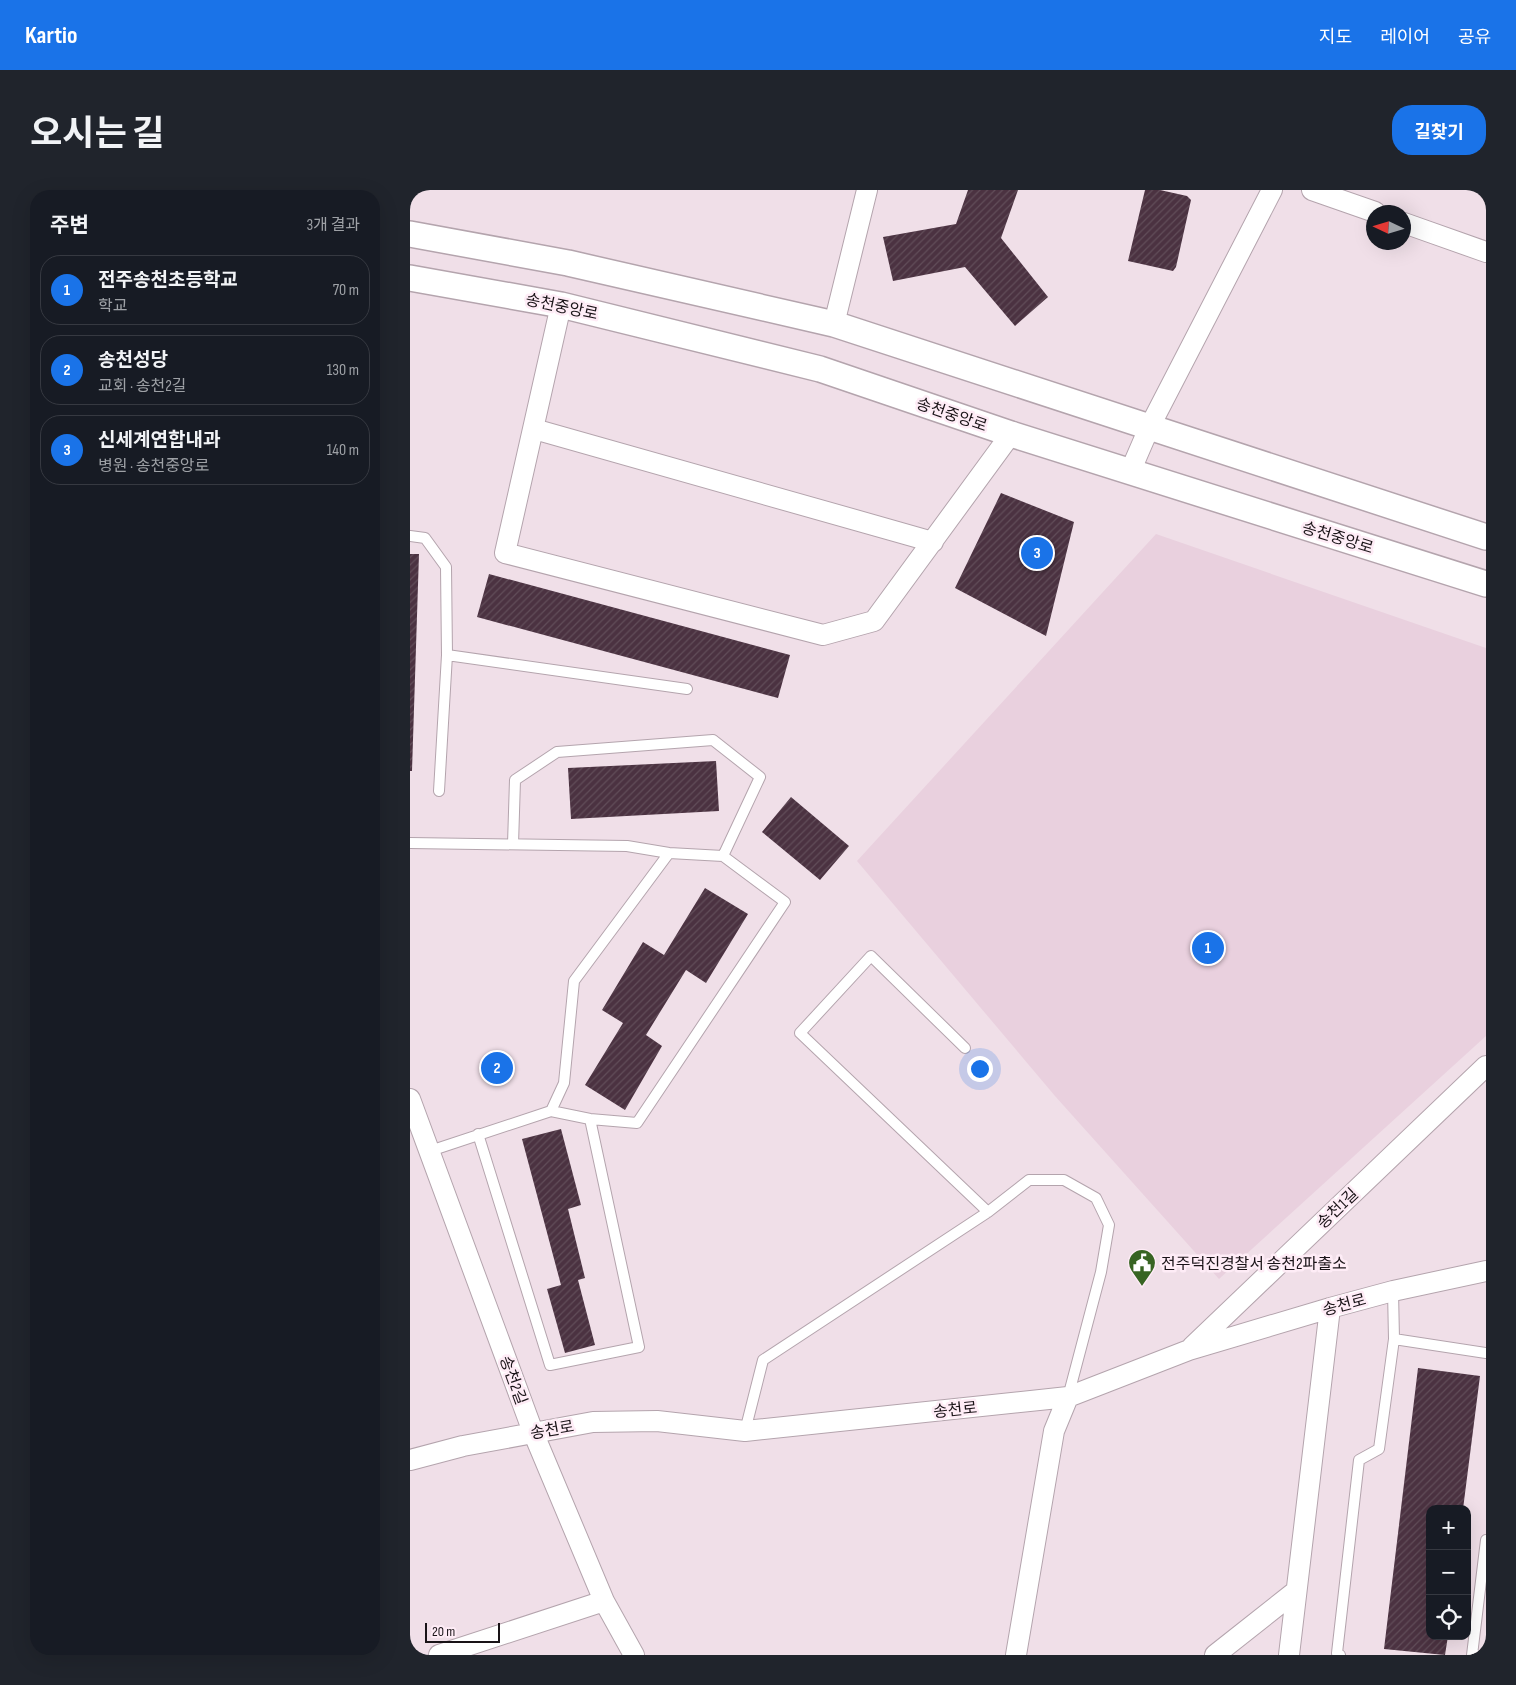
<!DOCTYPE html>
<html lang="ko">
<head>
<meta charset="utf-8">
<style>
  body { margin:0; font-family:"Sofia Sans Condensed","Noto Sans KR",sans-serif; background:#20242c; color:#f1f3f6 }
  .controls { position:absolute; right:15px; bottom:15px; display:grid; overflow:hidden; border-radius:10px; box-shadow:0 5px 20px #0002 }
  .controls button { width:45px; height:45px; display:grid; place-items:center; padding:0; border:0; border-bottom:1px solid #363941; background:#171b24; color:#f1f3f6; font:25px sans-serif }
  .compass { position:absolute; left:956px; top:15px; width:45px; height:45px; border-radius:50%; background:#171b24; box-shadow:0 5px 20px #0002; rotate:274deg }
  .scale { position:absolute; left:15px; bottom:12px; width:75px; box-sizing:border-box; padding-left:5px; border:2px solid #191317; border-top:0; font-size:14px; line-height:18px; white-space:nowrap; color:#191317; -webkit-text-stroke:4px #feecf6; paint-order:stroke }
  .you { position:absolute; left:569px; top:878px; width:18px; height:18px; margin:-12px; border:4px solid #fff; border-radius:50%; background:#1a73e8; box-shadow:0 0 0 8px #1a73e833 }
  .badge { display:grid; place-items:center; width:32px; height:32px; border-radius:50%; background:#1a73e8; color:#fff; font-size:16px; font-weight:700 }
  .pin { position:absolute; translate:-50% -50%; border:2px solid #fff; box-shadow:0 1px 5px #0006 }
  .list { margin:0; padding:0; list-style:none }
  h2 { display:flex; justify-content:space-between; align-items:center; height:65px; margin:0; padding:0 20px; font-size:21px }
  h2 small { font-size:16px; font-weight:400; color:#9ea1a6 }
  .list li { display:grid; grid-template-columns:32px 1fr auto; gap:15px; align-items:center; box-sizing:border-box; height:70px; margin:0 10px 10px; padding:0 10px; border:1px solid #363941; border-radius:20px }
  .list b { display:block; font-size:19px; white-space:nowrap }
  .list p { margin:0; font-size:16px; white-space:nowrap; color:#9ea1a6 }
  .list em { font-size:16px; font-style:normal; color:#9ea1a6 }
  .icon { flex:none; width:28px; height:28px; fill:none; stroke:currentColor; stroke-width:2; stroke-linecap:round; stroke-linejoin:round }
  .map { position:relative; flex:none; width:1076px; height:1465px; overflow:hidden; border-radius:20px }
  header { display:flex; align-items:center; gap:30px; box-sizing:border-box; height:70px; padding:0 25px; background:#1a73e8; color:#fff }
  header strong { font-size:24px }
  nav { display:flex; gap:28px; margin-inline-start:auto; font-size:18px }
  .intro { display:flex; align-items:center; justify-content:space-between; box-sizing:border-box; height:120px; padding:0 30px }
  h1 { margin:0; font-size:35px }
  .button { padding:12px 22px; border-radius:20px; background:#1a73e8; color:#fff; font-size:18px; font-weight:700 }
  main { display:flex; gap:30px; padding:0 30px }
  aside { flex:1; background:#171b24; border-radius:20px; box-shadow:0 5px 20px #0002 }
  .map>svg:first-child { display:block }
  .built { fill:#e9d0de }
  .building { fill:url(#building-hatch) }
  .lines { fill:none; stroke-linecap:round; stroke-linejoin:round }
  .service-casing { stroke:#b4a4ad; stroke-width:12 }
  .minor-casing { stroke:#b4a4ad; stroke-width:22 }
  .tertiary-casing { stroke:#b4a4ad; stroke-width:28 }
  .service { stroke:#fff; stroke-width:10 }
  .minor { stroke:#fff; stroke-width:20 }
  .tertiary { stroke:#fff; stroke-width:25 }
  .labels { text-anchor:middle; stroke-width:5; stroke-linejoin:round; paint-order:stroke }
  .street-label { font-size:16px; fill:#191317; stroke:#feecf6 }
  .poi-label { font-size:16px; fill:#191317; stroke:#feecf6; text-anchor:start }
</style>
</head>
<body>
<header>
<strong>Kartio</strong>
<nav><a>지도</a><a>레이어</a><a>공유</a></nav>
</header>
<div class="intro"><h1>오시는 길</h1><a class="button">길찾기</a></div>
<main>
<aside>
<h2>주변<small>3개 결과</small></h2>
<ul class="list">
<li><span class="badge">1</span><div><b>전주송천초등학교</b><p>학교</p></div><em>70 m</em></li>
<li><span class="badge">2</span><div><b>송천성당</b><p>교회 · 송천2길</p></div><em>130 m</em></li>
<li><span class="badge">3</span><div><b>신세계연합내과</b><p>병원 · 송천중앙로</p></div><em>140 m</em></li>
</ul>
</aside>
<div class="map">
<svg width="1076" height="1465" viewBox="0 0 1076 1465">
  <defs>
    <pattern id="building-hatch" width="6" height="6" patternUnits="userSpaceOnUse" patternTransform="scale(1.25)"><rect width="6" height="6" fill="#4b3241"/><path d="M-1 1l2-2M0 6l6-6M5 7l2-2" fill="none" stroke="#614d59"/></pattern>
  </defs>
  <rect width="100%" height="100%" fill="#f0dfe8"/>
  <path class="built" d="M746 344 1076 458V846L809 1089 645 906 447 671Z"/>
  <path class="building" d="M558 0H608L591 48 638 107 605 136 555 77 483 91 473 47 546 34Z
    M735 0H750L777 6 781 10 766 77 763 81 718 71Z
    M591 303 664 332 636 446 545 398Z
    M0 364H9L2 581H0Z
    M79 384 380 465 368 508 67 427Z
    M306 571 309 621 161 629 158 578Z
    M381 607 439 656 410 690 352 642Z
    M295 698 338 724 296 793 276 780 236 845 252 856 215 920 175 895 213 833 192 820 233 752 254 765Z
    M151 939 171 1015 158 1019 175 1088 168 1090 185 1155 155 1163 137 1099 151 1095 112 949Z
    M1008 1178 1070 1186 1053 1319H1020V1446H1038L1035 1465 974 1459Z"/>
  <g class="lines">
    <defs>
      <path id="service" d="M0 346 15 348 36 377 37 465 29 601
        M37 465 277 499
        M0 653 217 656 259 663 313 666 375 712 227 933 180 929 141 921 20 961
        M103 654 105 590 147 562 303 550 350 587 313 666
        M555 858 461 766 390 843 578 1022
        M141 921 154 893 164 791 259 663
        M68 944 140 1175 229 1157 180 929
        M984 1149 1076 1163
        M335 1241 353 1170 578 1022 619 990H654L686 1008 699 1035 691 1082 658 1207
        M930 1465 927 1463 949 1270 969 1259 984 1149 983 1101
        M1066 1465H1062L1076 1350"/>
      <path id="minor" d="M902 0 965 22
        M994 33 1076 62
        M151 115 95 363 413 445 464 431 601 244
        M424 134 457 0
        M124 239 523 352
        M720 282 739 238 862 0
        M0 909 123 1242 194 1411 224 1465
        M782 1157 1076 876
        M0 1270 53 1256 183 1232 247 1231 335 1241 658 1207 779 1160 920 1118 983 1101 1076 1081
        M29 1465 194 1411
        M606 1465 644 1241 658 1207
        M805 1465 886 1401
        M879 1465 920 1118"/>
      <path id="tertiary" d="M0 44 158 73 424 134 1076 347
        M0 88 151 115 410 179 601 244 1076 394"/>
    </defs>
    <use href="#service" class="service-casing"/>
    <use href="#minor" class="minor-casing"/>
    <use href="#tertiary" class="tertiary-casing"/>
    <use href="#service" class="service"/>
    <use href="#minor" class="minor"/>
    <use href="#tertiary" class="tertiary"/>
  </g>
  <defs>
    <symbol id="civic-pin" viewBox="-11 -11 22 30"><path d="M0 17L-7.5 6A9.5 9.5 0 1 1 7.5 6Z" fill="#376422" stroke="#feecf6"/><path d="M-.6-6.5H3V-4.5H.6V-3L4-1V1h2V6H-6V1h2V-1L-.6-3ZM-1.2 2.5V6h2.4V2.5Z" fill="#fff"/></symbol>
  </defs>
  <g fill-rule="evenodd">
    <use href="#civic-pin" x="716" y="1057" width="32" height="43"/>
  </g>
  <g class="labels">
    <g class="street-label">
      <text transform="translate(152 116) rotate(12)" y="6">송천중앙로</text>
      <text transform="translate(542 224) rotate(19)" y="6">송천중앙로</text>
      <text transform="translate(928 347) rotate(17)" y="6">송천중앙로</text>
      <text transform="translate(927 1018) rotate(-44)" y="6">송천1길</text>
      <text transform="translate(934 1114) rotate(-15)" y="6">송천로</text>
      <text transform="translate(104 1190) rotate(70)" y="6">송천2길</text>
      <text transform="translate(545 1219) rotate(-6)" y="6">송천로</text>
      <text transform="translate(142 1239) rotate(-10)" y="6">송천로</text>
    </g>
    <g class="poi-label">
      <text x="751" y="1079">전주덕진경찰서 송천2파출소</text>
    </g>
  </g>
</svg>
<div class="controls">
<button>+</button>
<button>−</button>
<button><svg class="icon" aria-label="locate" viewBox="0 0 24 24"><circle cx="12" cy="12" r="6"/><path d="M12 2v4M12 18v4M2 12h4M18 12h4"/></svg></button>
</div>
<svg class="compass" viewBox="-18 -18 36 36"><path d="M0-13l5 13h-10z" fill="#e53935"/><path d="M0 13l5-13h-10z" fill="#9ea1a6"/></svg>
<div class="scale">20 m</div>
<div class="you"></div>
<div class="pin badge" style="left:798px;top:758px">1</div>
<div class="pin badge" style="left:87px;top:878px">2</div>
<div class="pin badge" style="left:627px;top:363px">3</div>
</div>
</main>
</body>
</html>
